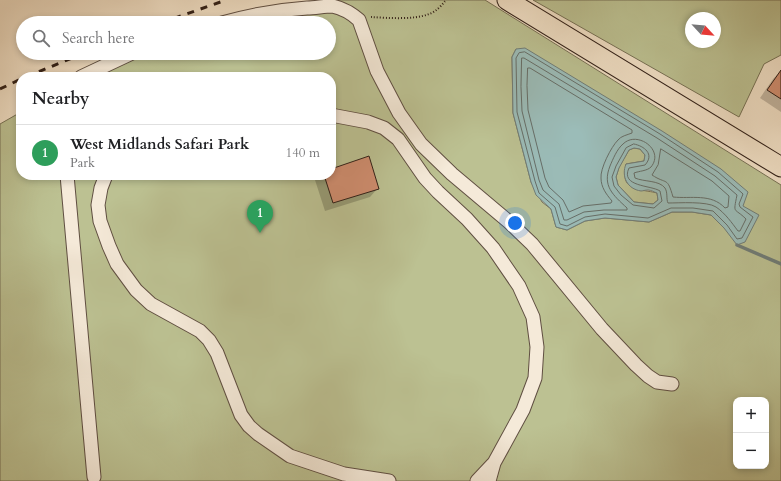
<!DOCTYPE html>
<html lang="en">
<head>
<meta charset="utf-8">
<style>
  body { margin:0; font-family:Cardo,serif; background:#f2f2f2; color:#202124 }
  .controls { position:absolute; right:12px; bottom:12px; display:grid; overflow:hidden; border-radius:8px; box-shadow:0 2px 6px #0003 }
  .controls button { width:36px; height:36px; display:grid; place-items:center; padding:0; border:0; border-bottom:1px solid #e0e0e0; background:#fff; color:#202124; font:20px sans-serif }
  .compass { position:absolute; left:685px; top:12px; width:36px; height:36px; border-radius:50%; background:#fff; box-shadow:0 2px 6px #0003; rotate:116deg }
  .you { position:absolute; left:515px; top:223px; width:14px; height:14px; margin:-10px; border:3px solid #fff; border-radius:50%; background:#1a73e8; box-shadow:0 0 0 6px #1a73e833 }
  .badge { display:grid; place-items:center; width:26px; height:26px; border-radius:50%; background:#111827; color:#fff; font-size:13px; font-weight:700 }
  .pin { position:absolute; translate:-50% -33px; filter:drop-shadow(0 1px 2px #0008) }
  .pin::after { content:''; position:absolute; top:21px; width:14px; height:12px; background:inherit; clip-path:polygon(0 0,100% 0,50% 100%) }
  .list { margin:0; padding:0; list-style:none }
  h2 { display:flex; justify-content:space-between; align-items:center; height:52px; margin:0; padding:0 16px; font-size:17px }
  h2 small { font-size:13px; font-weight:400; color:#757577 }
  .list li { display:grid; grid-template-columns:26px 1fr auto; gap:12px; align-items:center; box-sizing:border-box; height:56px; padding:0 16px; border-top:1px solid #e0e0e0 }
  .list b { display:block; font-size:15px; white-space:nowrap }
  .list p { margin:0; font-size:13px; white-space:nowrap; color:#757577 }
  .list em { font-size:13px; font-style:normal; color:#757577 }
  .icon { flex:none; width:22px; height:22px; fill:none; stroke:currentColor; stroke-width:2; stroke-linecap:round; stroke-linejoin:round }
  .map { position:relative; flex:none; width:781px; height:481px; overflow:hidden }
  .search { position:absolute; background:#fff; box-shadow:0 2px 6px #0003; left:16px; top:16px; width:320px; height:44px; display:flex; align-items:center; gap:10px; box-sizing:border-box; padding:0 14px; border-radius:22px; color:#757577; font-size:15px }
  .panel { position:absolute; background:#fff; box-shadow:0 2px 6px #0003; left:16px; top:72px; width:320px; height:108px; border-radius:16px }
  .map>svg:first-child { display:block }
  .green { fill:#bcc192; stroke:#767054; fill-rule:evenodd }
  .water { fill:#9bbcb8; stroke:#707d78; fill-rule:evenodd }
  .shadow { fill:#0003 }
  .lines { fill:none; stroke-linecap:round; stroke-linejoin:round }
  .shore { stroke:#666e68; stroke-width:1 }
  .stream { stroke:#707d78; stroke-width:3.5 }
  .building { fill:#cf8d6f; stroke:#301f17 }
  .minor-casing { stroke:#604f42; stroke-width:15 }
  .highway-casing { stroke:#301f17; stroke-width:21 }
  .path { stroke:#301f17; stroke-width:2; stroke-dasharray:1 2; stroke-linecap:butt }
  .minor { stroke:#f5ead9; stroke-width:13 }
  .highway { stroke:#f0dfc5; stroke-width:19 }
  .rail { stroke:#301f17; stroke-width:3; stroke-dasharray:7 7; stroke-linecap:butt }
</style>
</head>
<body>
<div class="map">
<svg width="781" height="481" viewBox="0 0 781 481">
  <rect width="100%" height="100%" fill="#f0dfc5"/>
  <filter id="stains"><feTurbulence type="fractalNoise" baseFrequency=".005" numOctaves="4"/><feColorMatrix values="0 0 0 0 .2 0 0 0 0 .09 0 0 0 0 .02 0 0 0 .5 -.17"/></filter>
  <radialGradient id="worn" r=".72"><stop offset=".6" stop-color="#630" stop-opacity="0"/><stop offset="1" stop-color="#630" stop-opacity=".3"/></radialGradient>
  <path class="green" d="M322 0H485L781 185V481H0V124L21 112V175H331V77H81L132 53H329V23H222ZM516 49 743 206 724 228 711 215 692 212H672L649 222 605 218 585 221 567 230 556 227 551 209 542 202 531 182 513 113 512 57ZM736 400H766V466H736Z
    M533 0H781V55L764 64 739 117ZM691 18H715V42H691Z
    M634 148 640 149 645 155 644 161 626 164C626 168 624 173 625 177 626 191 647 190 657 193L658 200 653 204 634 202 618 185 616 177 619 167 629 150Z"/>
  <path class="water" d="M525 48 662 131 721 169 748 192 743 206 759 215 745 242 737 245 724 228 711 215 692 212H672L649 222 605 218 585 221 567 230 556 227 551 209 536 195 531 182 513 113 512 57 516 49ZM634 148 640 149 645 155 644 161 626 164C621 176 627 189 641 191 643 191 645 190 648 190 651 190 654 192 657 193L658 200 653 204 634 202 618 185 616 177 619 168 629 150Z"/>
  <path class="shadow" d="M781 71V112L760 98 773 79Z
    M331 170 378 188 370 197 325 211 315 180 321 175H331Z"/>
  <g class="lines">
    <path class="shore" d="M525 52 660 134 718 172 742 193 743 194 739 204 740 207 753 217 742 238 737 239 727 225 713 211 693 208H671L648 218 605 214 585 217 567 226 560 224 555 207 539 193 535 181 517 112 516 58 519 53Z
      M522 58H524L657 138 715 176 737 195C733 215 734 207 746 219L740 231H738C732 223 725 213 716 207 707 201 679 203 668 203 666 199 668 193 665 188 659 180 644 182 635 178L634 173C639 171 647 171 651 167 665 150 637 130 623 144 617 149 613 159 610 166 602 186 613 195 627 208V210H604L584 212 567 220H564L559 204 543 190 539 180 522 111 521 87Z
      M528 68H530L632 130V133C627 135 621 136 618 140 611 147 600 169 601 178 601 187 606 194 612 201L611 203 583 206 569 212 563 200 549 187 545 178 528 110 527 86Z
      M634 144C644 146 655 154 645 165L629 168C620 187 651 185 660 191L662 201 654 208 633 205 621 195 614 186 612 177 616 166 626 148Z
      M661 149 712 181 729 196 728 207 725 208C711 193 691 199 673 197 667 176 667 185 652 175L658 165Z"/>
    <path class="stream" d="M737 245 781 264"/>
  </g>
  <path class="building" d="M781 70V99L767 90Z
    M369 156 379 189 333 203 324 175H331V169Z"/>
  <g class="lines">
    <defs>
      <path id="minor" d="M222 23C250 15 278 10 307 8 315 8 324 6 332 6 342 8 351 13 359 20L377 71 399 113 421 144 452 174 509 222 532 244 602 329 636 365 648 376 657 382 672 384
        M81 77 132 53
        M331 115 368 122 384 128 398 139 425 178 438 192 467 219 493 248 519 286 533 317 537 347 535 378 523 410 494 463 489 481
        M67 175 94 477
        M106 175 101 188 98 205 100 221 109 246 117 264 136 290 151 304 200 331 209 340 217 353 241 415 249 426 258 434 290 456 344 474 389 481
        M477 481 493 464"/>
      <path id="highway" d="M507 0 781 167"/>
    </defs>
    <use href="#minor" class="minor-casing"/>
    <use href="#highway" class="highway-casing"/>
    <path class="path" d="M371 17C388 18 414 20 429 14 436 12 442 5 446 0"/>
    <use href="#minor" class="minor"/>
    <use href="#highway" class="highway"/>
    <path class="rail" d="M161 23 226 0
      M26 77 84 53
      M0 89 21 79"/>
  </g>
  <rect width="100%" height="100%" filter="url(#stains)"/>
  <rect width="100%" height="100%" fill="url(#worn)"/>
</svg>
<div class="controls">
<button>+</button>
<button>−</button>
</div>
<svg class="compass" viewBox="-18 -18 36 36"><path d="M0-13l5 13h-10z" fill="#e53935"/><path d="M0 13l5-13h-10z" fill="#757577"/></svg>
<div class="you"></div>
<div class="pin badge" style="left:260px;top:233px;background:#2e9e5b">1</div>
<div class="search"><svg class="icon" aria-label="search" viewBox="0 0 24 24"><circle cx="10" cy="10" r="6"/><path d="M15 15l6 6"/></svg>Search here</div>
<section class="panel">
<h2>Nearby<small></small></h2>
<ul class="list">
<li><span class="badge" style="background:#2e9e5b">1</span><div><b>West Midlands Safari Park</b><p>Park</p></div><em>140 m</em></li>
</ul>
</section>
</div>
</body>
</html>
